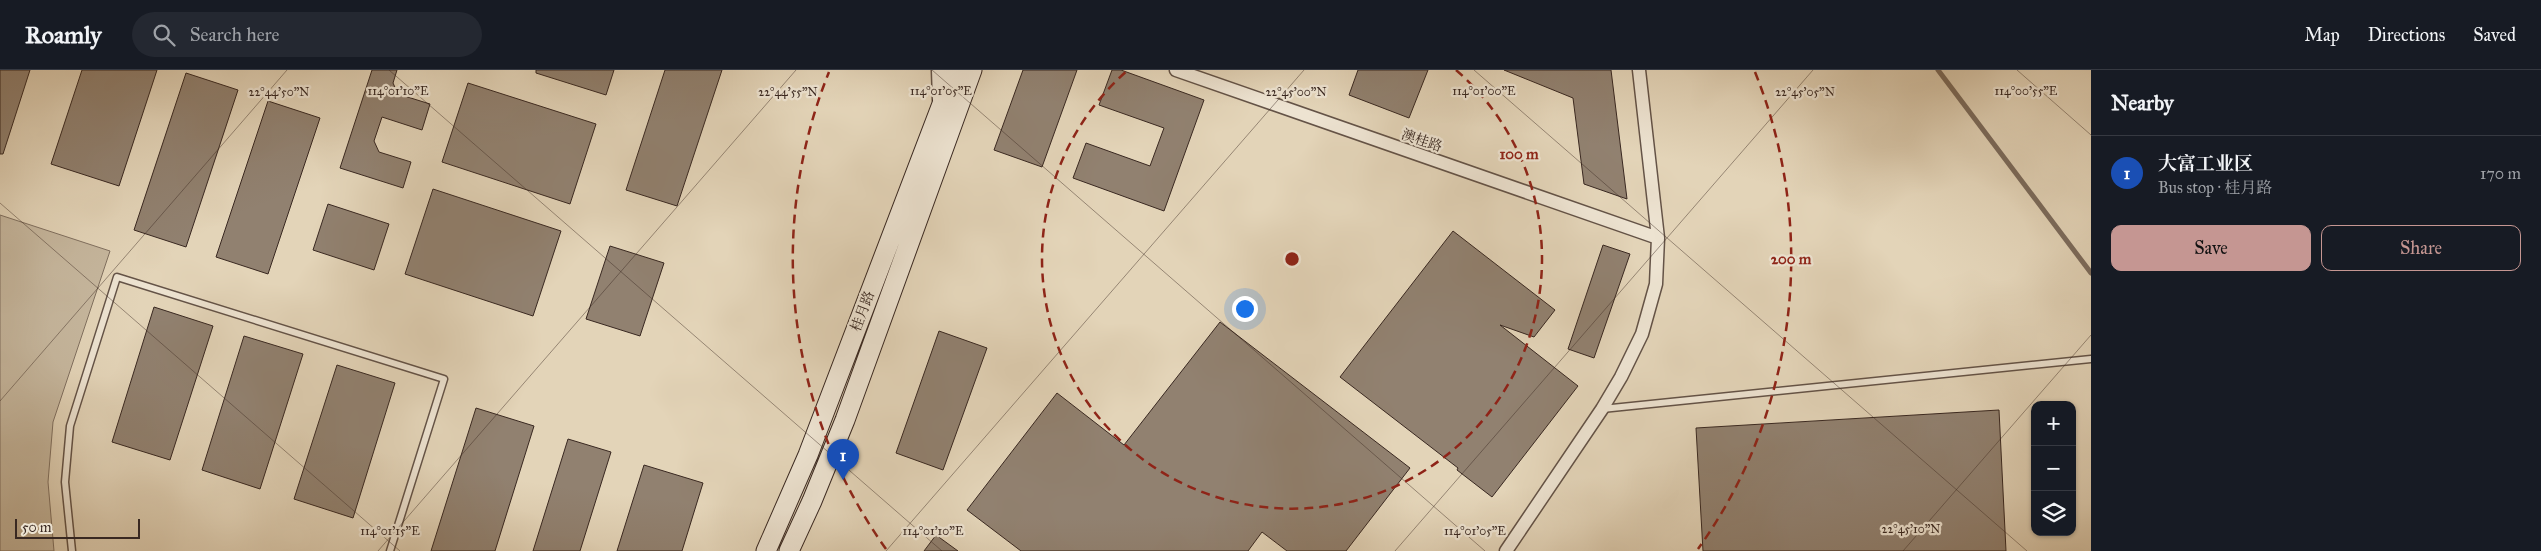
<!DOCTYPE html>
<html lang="en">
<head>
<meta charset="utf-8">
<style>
  body { margin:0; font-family:"IM FELL Great Primer","Noto Serif SC",serif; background:#242831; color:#f1f3f6 }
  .controls { position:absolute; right:15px; bottom:15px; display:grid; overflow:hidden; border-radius:10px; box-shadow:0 1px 4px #0004 }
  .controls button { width:45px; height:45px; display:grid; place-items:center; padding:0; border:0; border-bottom:1px solid #363941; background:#171b24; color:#f1f3f6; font:25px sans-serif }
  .scale { position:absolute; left:15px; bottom:12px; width:125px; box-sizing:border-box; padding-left:5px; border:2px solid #392821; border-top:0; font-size:14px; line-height:18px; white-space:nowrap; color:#392821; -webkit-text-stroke:4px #ede3d1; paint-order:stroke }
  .you { position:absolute; left:1244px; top:238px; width:18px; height:18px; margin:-12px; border:4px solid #fff; border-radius:50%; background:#1a73e8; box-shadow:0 0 0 8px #1a73e833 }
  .badge { display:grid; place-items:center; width:32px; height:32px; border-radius:50%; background:#c59692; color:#fff; font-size:16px; font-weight:700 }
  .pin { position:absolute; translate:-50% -41px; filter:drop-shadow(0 1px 2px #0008) }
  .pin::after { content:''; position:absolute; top:26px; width:18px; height:15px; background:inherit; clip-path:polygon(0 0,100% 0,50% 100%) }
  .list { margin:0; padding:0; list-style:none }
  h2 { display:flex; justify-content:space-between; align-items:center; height:65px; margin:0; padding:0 20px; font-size:21px }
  h2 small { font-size:16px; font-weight:400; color:#9ea1a6 }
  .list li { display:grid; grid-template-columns:32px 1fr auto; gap:15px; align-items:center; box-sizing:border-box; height:75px; padding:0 20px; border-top:1px solid #363941 }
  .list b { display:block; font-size:19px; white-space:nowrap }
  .list p { margin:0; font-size:16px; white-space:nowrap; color:#9ea1a6 }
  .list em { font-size:16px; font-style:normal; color:#9ea1a6 }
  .actions { display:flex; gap:10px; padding:15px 20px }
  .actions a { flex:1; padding:11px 0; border:1px solid #c59692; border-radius:10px; text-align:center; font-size:18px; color:#c59692 }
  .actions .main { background:#c59692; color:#111 }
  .icon { flex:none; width:28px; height:28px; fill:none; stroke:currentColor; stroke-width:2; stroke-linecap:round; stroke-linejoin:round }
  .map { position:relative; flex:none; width:2091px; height:481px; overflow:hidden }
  header { display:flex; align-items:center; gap:30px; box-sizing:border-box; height:70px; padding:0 25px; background:#171b24; border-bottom:1px solid #363941 }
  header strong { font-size:24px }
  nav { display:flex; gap:28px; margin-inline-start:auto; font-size:18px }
  .search { width:350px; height:45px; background:#242831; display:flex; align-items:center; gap:12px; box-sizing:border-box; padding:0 18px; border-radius:28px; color:#9ea1a6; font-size:19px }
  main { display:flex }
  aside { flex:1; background:#171b24 }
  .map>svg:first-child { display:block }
  .green { fill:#c6b79e; stroke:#807060 }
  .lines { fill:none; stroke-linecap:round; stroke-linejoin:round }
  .stream { stroke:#7c6c5d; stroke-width:5 }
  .building { fill:#918170; stroke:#392821 }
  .service-casing { stroke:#645347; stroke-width:9 }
  .minor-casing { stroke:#645347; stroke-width:15 }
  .tertiary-casing { stroke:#645347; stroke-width:19 }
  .secondary-casing { stroke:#392821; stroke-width:21 }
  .service { stroke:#ede3d1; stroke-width:6 }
  .minor { stroke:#ede3d1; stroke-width:12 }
  .tertiary { stroke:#ede3d1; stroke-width:16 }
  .secondary { stroke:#ede3d1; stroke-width:19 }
  .ticks { fill:none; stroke:#392821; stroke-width:1; stroke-opacity:0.45 }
  .ring { fill:none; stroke:#8f2418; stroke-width:2.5; stroke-dasharray:9 6 }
  .labels { text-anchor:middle; stroke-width:4.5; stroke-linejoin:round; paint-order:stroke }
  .street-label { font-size:14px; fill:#392821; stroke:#ede3d1 }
  .ticks-label { font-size:12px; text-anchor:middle; fill:#392821; stroke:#ede3d1; stroke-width:4.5; stroke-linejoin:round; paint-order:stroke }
  .centre { fill:#8f2418; stroke:#ede3d1; stroke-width:2.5 }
  .ring-label { font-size:15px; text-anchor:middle; font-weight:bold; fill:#8f2418; stroke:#ede3d1; stroke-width:4.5; stroke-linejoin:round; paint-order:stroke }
</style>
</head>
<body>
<header>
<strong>Roamly</strong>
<div class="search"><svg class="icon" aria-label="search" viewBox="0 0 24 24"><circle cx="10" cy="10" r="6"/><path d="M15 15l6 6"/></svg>Search here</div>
<nav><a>Map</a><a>Directions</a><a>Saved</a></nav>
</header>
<main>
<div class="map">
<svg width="2091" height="481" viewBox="0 0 2091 481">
  <rect width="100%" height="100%" fill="#e3d4b8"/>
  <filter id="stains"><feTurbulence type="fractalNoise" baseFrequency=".004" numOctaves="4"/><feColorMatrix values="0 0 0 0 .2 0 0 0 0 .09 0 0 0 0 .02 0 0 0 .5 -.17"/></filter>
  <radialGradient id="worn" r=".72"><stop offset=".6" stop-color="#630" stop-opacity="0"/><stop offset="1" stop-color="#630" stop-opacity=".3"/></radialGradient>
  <path class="green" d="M0 145 110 181 53 352 48 412 54 481H0Z"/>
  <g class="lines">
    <path class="stream" d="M1938 0 2091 203"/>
  </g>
  <path class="building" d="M0 0H30L3 84H0Z
    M82 0H157L119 116 51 94Z
    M372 0H397L393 13 398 24 430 34 422 60 382 47 374 71 379 82 411 92 403 118 340 98Z
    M536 0H614L606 25 536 3Z
    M665 0H722L677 136 626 120Z
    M1023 0H1077L1042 97 994 80Z
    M1112 0H1121L1204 30 1164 141 1073 108 1086 73 1150 96 1164 58 1099 35Z
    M1358 0H1428L1409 48 1349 25Z
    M1504 0H1611L1627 129 1584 114 1573 28Z
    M186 3 238 20 186 177 134 160Z
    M468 13 596 54 570 134 442 92Z
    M268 31 320 48 268 204 216 187Z
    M433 119 561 161 533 246 405 204Z
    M328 134 389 154 374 200 313 180Z
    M1453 161 1555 240 1534 267 1500 255 1578 316 1492 427 1457 400 1458 398 1340 307Z
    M1603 175 1630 184 1594 288 1568 279Z
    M610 176 664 193 640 266 586 249Z
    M154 237 213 256 170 390 112 372Z
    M1220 252 1410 398 1346 481H1287L1262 462 1248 481H1021L967 440 1057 323 1124 375Z
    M939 261 987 278 943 400 896 383Z
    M244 266 303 284 260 419 202 400Z
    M337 295 395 313 353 448 294 429Z
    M476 338 534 356 495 481H431Z
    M1999 340 2006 481H1703L1696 358Z
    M568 369 611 382 580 481H533Z
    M644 395 703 413 682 481H617Z
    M936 465 958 481H924Z"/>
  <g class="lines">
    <defs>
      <path id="service" d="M1602 339 2091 289
        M72 481 65 412 70 356 117 207 444 309 390 481"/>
      <path id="minor" d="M1176 0 1658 168
        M1506 481 1602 339 1621 307 1642 264 1656 214 1658 168 1639 0"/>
      <path id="tertiary" d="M940 0 941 30"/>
      <path id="secondary" d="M766 481 808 385 955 0
        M789 481 812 431 845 350 972 0"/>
    </defs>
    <use href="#service" class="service-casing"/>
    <use href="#minor" class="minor-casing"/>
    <use href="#tertiary" class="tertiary-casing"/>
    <use href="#secondary" class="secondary-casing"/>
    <use href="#service" class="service"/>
    <use href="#minor" class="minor"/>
    <use href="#tertiary" class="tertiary"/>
    <use href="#secondary" class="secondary"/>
  </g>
  <path class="ticks" d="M389 0 942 481M932 0 1485 481M1474 0 2027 481M2017 0 2091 65M0 133 400 481M0 331 287 0M378 481 796 0M886 481 1304 0M1395 481 1813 0M1903 481 2091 265"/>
  <g class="ring">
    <path d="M1456 0A250 250 0 1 1 1128 0"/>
    <path d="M886 479A499 499 0 0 1 829 2M1755 2A499 499 0 0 1 1698 479"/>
  </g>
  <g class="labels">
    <g class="street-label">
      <text transform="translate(1422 70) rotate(19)" y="5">澳桂路</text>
      <text transform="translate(862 241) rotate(-69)" y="5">桂月路</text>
    </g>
  </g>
  <g class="ticks-label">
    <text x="2026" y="25">114°00'55"E</text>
    <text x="398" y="25">114°01'10"E</text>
    <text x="941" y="25">114°01'05"E</text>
    <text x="1484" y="25">114°01'00"E</text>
    <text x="788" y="26">22°44'55"N</text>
    <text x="279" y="26">22°44'50"N</text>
    <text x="1296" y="26">22°45'00"N</text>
    <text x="1805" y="26">22°45'05"N</text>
    <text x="1911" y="463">22°45'10"N</text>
    <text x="390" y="465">114°01'15"E</text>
    <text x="933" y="465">114°01'10"E</text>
    <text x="1475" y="465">114°01'05"E</text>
  </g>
  <circle cx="1292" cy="189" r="8" class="centre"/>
  <g class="ring-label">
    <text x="1519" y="89">100 m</text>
    <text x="1791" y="194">200 m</text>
  </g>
  <rect width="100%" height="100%" filter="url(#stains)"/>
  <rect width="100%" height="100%" fill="url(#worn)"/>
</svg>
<div class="controls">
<button>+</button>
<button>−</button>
<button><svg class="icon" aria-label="layers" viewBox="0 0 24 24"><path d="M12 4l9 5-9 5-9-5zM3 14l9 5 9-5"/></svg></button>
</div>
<div class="scale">50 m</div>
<div class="you"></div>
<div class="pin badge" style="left:843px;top:410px;background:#1a4fb4">1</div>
</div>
<aside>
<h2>Nearby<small></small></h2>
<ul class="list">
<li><span class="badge" style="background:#1a4fb4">1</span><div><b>大富工业区</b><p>Bus stop · 桂月路</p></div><em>170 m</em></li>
</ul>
<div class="actions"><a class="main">Save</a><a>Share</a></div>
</aside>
</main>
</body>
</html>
